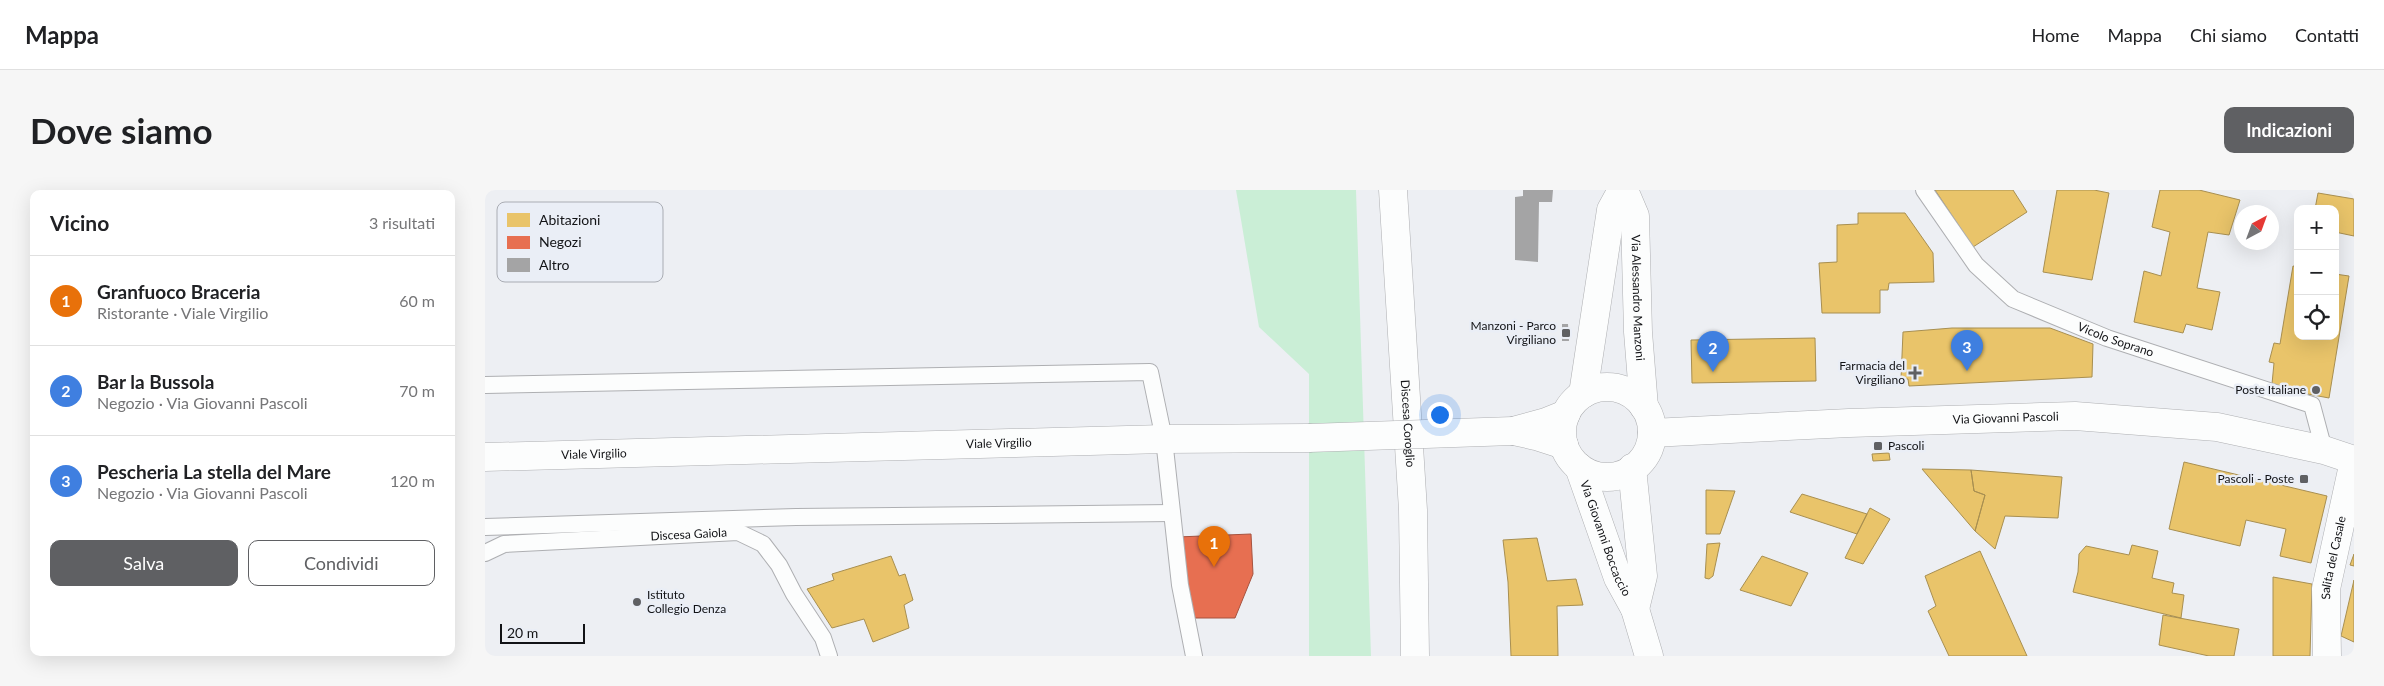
<!DOCTYPE html>
<html lang="it">
<head>
<meta charset="utf-8">
<style>
  body { margin:0; font-family:Lato,sans-serif; background:#f6f6f6; color:#202124 }
  .controls { position:absolute; right:15px; top:15px; display:grid; overflow:hidden; border-radius:10px; box-shadow:0 5px 20px #0002 }
  .controls button { width:45px; height:45px; display:grid; place-items:center; padding:0; border:0; border-bottom:1px solid #e0e0e0; background:#fff; color:#202124; font:25px sans-serif }
  .compass { position:absolute; left:1749px; top:15px; width:45px; height:45px; border-radius:50%; background:#fff; box-shadow:0 5px 20px #0002; rotate:41deg }
  .scale { position:absolute; left:15px; bottom:12px; width:85px; box-sizing:border-box; padding-left:5px; border:2px solid #121316; border-top:0; font-size:14px; line-height:18px; white-space:nowrap; color:#121316; -webkit-text-stroke:4px #eaeef6; paint-order:stroke }
  .you { position:absolute; left:954px; top:224px; width:18px; height:18px; margin:-12px; border:4px solid #fff; border-radius:50%; background:#1a73e8; box-shadow:0 0 0 8px #1a73e833 }
  .badge { display:grid; place-items:center; width:32px; height:32px; border-radius:50%; background:#5f6063; color:#fff; font-size:16px; font-weight:700 }
  .pin { position:absolute; translate:-50% -41px; filter:drop-shadow(0 1px 2px #0008) }
  .pin::after { content:''; position:absolute; top:26px; width:18px; height:15px; background:inherit; clip-path:polygon(0 0,100% 0,50% 100%) }
  .list { margin:0; padding:0; list-style:none }
  h2 { display:flex; justify-content:space-between; align-items:center; height:65px; margin:0; padding:0 20px; font-size:21px }
  h2 small { font-size:16px; font-weight:400; color:#757577 }
  .list li { display:grid; grid-template-columns:32px 1fr auto; gap:15px; align-items:center; box-sizing:border-box; height:90px; padding:0 20px; border-top:1px solid #e0e0e0 }
  .list b { display:block; font-size:19px; white-space:nowrap }
  .list p { margin:0; font-size:16px; white-space:nowrap; color:#757577 }
  .list em { font-size:16px; font-style:normal; color:#757577 }
  .actions { display:flex; gap:10px; padding:15px 20px }
  .actions a { flex:1; padding:11px 0; border:1px solid #5f6063; border-radius:10px; text-align:center; font-size:18px; color:#5f6063 }
  .actions .main { background:#5f6063; color:#fff }
  .icon { flex:none; width:28px; height:28px; fill:none; stroke:currentColor; stroke-width:2; stroke-linecap:round; stroke-linejoin:round }
  .map { position:relative; flex:none; width:1869px; height:466px; overflow:hidden; border-radius:10px }
  header { display:flex; align-items:center; gap:30px; box-sizing:border-box; height:70px; padding:0 25px; background:#fff; border-bottom:1px solid #e0e0e0 }
  header strong { font-size:24px }
  nav { display:flex; gap:28px; margin-inline-start:auto; font-size:18px }
  .intro { display:flex; align-items:center; justify-content:space-between; box-sizing:border-box; height:120px; padding:0 30px }
  h1 { margin:0; font-size:35px }
  .button { padding:12px 22px; border-radius:10px; background:#5f6063; color:#fff; font-size:18px; font-weight:700 }
  main { display:flex; gap:30px; padding:0 30px }
  aside { flex:1; background:#fff; border-radius:10px; box-shadow:0 5px 20px #0002 }
  .map>svg:first-child { display:block }
  .green { fill:#caeed6 }
  .homes { fill:#e9c46a; stroke:#a88f51 }
  .shops { fill:#e76f51; stroke:#a7533f }
  .building { fill:#a4a4a5 }
  .lines { fill:none; stroke-linecap:round; stroke-linejoin:round }
  .service-casing { stroke:#aeafb2; stroke-width:18 }
  .minor-casing { stroke:#aeafb2; stroke-width:29 }
  .tertiary-casing { stroke:#aeafb2; stroke-width:29 }
  .service { stroke:#fcfdfd; stroke-width:16 }
  .minor { stroke:#fcfdfd; stroke-width:28 }
  .tertiary { stroke:#fcfdfd; stroke-width:28 }
  .minor-bridge-casing { stroke:#aeafb2; stroke-width:29; stroke-linecap:butt }
  .minor-bridge { stroke:#fcfdfd; stroke-width:28 }
  .poi-dot { fill:#5f6063; stroke:#eaeef6; stroke-width:2 }
  .labels { text-anchor:middle; stroke-width:5; stroke-linejoin:round; paint-order:stroke }
  .street-label { font-size:12px; fill:#121316; stroke:#eaeef6 }
  .poi-label { font-size:12px; fill:#121316; stroke:#eaeef6; text-anchor:end }
  .key { fill:#eaeef6; stroke:#a9acb3; stroke-width:1 }
  .key-label { font-size:14px; fill:#121316 }
</style>
</head>
<body>
<header>
<strong>Mappa</strong>
<nav><a>Home</a><a>Mappa</a><a>Chi siamo</a><a>Contatti</a></nav>
</header>
<div class="intro"><h1>Dove siamo</h1><a class="button">Indicazioni</a></div>
<main>
<aside>
<h2>Vicino<small>3 risultati</small></h2>
<ul class="list">
<li><span class="badge" style="background:#e8710a">1</span><div><b>Granfuoco Braceria</b><p>Ristorante · Viale Virgilio</p></div><em>60 m</em></li>
<li><span class="badge" style="background:#3f7fe0">2</span><div><b>Bar la Bussola</b><p>Negozio · Via Giovanni Pascoli</p></div><em>70 m</em></li>
<li><span class="badge" style="background:#3f7fe0">3</span><div><b>Pescheria La stella del Mare</b><p>Negozio · Via Giovanni Pascoli</p></div><em>120 m</em></li>
</ul>
<div class="actions"><a class="main">Salva</a><a>Condividi</a></div>
</aside>
<div class="map">
<svg width="1869" height="466" viewBox="0 0 1869 466">
  <rect width="100%" height="100%" fill="#edeff3"/>
  <path class="green" d="M751 0H871L886 466H824V184L774 137Z"/>
  <path class="homes" d="M1450 0H1528L1542 22 1488 57Z
    M1572 0H1609L1624 3 1607 90 1558 82Z
    M1675 0H1714L1755 10 1744 45 1723 42 1712 98 1735 102 1727 140 1701 134 1698 143 1649 132 1659 81 1676 86 1685 42 1667 37Z
    M1833 3 1869 9V46L1850 42V19H1830Z
    M1373 23H1420L1448 63 1449 92 1404 93 1403 100H1395V123H1337L1334 73 1352 72V35L1373 34Z
    M1808 76 1813 77V146H1850V84L1864 86 1844 208 1790 198 1787 194 1789 173 1784 172 1789 153 1795 154Z
    M1467 138H1565L1608 154 1607 187 1424 196 1423 189H1416L1418 142Z
    M1330 148 1331 191 1207 193 1206 150Z
    M1404 263 1405 270 1388 271 1387 264Z
    M1699 272 1842 306 1826 373 1795 366 1801 339 1761 330 1755 356 1684 339Z
    M1437 279 1486 280 1489 301 1500 305 1490 341Z
    M1486 280 1577 287 1573 328 1520 326 1510 359 1490 341 1500 305 1489 301Z
    M1221 300 1250 301 1235 344H1221Z
    M1317 304 1382 324 1372 344 1305 322Z
    M1385 318 1405 329 1378 374 1360 368Z
    M1052 348 1062 391 1091 389 1098 415 1072 416 1073 466H1026L1023 392 1018 350Z
    M1235 353 1228 386 1224 389 1220 388 1222 354Z
    M1647 355 1673 361 1667 388 1689 393 1687 403 1699 405 1696 428 1588 402 1593 382 1594 364 1601 356 1644 365Z
    M1495 361 1542 466H1464L1443 421 1451 416 1440 386Z
    M1869 364V376L1865 375Z
    M406 366 414 386 420 384 428 410 419 415 424 438 388 452 379 429 347 438 322 399 349 390 347 384Z
    M1277 366 1323 383 1306 416 1255 400Z
    M1788 387 1827 394 1825 466H1788Z
    M1869 390V452L1856 446Z
    M1678 425 1754 439 1749 466H1724L1674 455Z"/>
  <path class="shops" d="M766 344 768 384 750 428H708L692 347Z"/>
  <path class="building" d="M1038 0H1068L1067 12H1054L1053 72 1030 70V7L1038 6Z
    M1077 134H1083L1084 151H1077Z"/>
  <g class="lines">
    <defs>
      <g id="service">
        <path id="s1" d="M1439 0 1491 75 1528 109 1622 148 1827 215 1839 260"/>
        <path d="M0 195 665 182 679 249 695 395 709 466"/>
        <path d="M0 337 311 327 687 323"/>
        <path id="s2" d="M0 363 19 354 253 342 278 354 294 375 309 404 338 448 344 466"/>
      </g>
      <g id="minor">
        <path d="M1028 241 1061 232 1081 224"/>
        <path d="M1029 241 1051 246 1079 255"/>
        <path id="s3" d="M1167 243 1364 233 1590 226 1732 237 1839 260 1869 270"/>
        <path id="s4" d="M0 267 679 249 824 248"/>
        <path id="s5" d="M1842 466 1841 399 1869 271"/>
      </g>
      <g id="tertiary">
        <path id="s6" d="M908 0 928 320 930 466"/>
        <path id="s7" d="M1139 0 1150 26 1153 142 1159 217"/>
        <circle cx="1122" cy="242" r="45"/>
        <path d="M1098 204 1126 20 1137 0"/>
        <path id="s8" d="M1094 277 1133 388 1150 419 1164 466"/>
        <path d="M1147 278 1158 386 1150 419"/>
      </g>
    </defs>
    <use href="#service" class="service-casing"/>
    <use href="#minor" class="minor-casing"/>
    <use href="#tertiary" class="tertiary-casing"/>
    <use href="#service" class="service"/>
    <use href="#minor" class="minor"/>
    <use href="#tertiary" class="tertiary"/>
    <defs>
      <path id="minor-bridge" d="M824 248 1028 241"/>
    </defs>
    <use href="#minor-bridge" class="minor-bridge-casing"/>
    <use href="#minor-bridge" class="minor-bridge"/>
  </g>
  <g class="poi-dot">
    <rect x="1076" y="138" width="10" height="10" rx="2.5"/>
    <path d="M1427.5 175.5h5v5h5v5h-5v5h-5v-5h-5v-5h5z"/>
    <circle cx="1831" cy="200" r="5"/>
    <rect x="1388" y="251" width="10" height="10" rx="2.5"/>
    <rect x="1814" y="284" width="10" height="10" rx="2.5"/>
    <circle cx="152" cy="412" r="5"/>
  </g>
  <g class="labels">
    <g class="street-label">
      <text dy="4" stroke="none"><textPath href="#s7" startOffset="110">Via Alessandro Manzoni</textPath></text>
      <text dy="4" stroke="none"><textPath href="#s1" startOffset="252">Vicolo Soprano</textPath></text>
      <text dy="4" stroke="none"><textPath href="#s3" startOffset="354">Via Giovanni Pascoli</textPath></text>
      <text dy="4" stroke="none"><textPath href="#s6" startOffset="234">Discesa Coroglio</textPath></text>
      <text dy="4" stroke="none"><textPath href="#s4" startOffset="514">Viale Virgilio</textPath></text>
      <text dy="4" stroke="none"><textPath href="#s4" startOffset="109">Viale Virgilio</textPath></text>
      <text dy="4" stroke="none"><textPath href="#s2" startOffset="206">Discesa Gaiola</textPath></text>
      <text dy="4" stroke="none"><textPath href="#s8" startOffset="76">Via Giovanni Boccaccio</textPath></text>
      <text dy="4" stroke="none"><textPath href="#s5" startOffset="99">Salita del Casale</textPath></text>
    </g>
    <g class="poi-label">
      <text x="1071" y="140">Manzoni - Parco<tspan x="1071" dy="14">Virgiliano</tspan></text>
      <text x="1420" y="180">Farmacia del<tspan x="1420" dy="14">Virgiliano</tspan></text>
      <text x="1821" y="204">Poste Italiane</text>
      <text x="1403" y="260" text-anchor="start">Pascoli</text>
      <text x="1809" y="293">Pascoli - Poste</text>
      <text x="162" y="409" text-anchor="start">Istituto<tspan x="162" dy="14">Collegio Denza</tspan></text>
    </g>
  </g>
  <rect x="12" y="12" width="166" height="80" rx="8" class="key"/>
  <rect x="22" y="23" width="23" height="14" fill="#e9c46a"/>
  <rect x="22" y="46" width="23" height="13" fill="#e76f51"/>
  <rect x="22" y="68" width="23" height="14" fill="#a4a4a5"/>
  <g class="key-label">
    <text x="54" y="35">Abitazioni</text>
    <text x="54" y="57">Negozi</text>
    <text x="54" y="80">Altro</text>
  </g>
</svg>
<div class="controls">
<button>+</button>
<button>−</button>
<button><svg class="icon" aria-label="locate" viewBox="0 0 24 24"><circle cx="12" cy="12" r="6"/><path d="M12 2v4M12 18v4M2 12h4M18 12h4"/></svg></button>
</div>
<svg class="compass" viewBox="-18 -18 36 36"><path d="M0-13l5 13h-10z" fill="#e53935"/><path d="M0 13l5-13h-10z" fill="#757577"/></svg>
<div class="scale">20 m</div>
<div class="you"></div>
<div class="pin badge" style="left:729px;top:377px;background:#e8710a">1</div>
<div class="pin badge" style="left:1228px;top:182px;background:#3f7fe0">2</div>
<div class="pin badge" style="left:1482px;top:181px;background:#3f7fe0">3</div>
</div>
</main>
</body>
</html>
